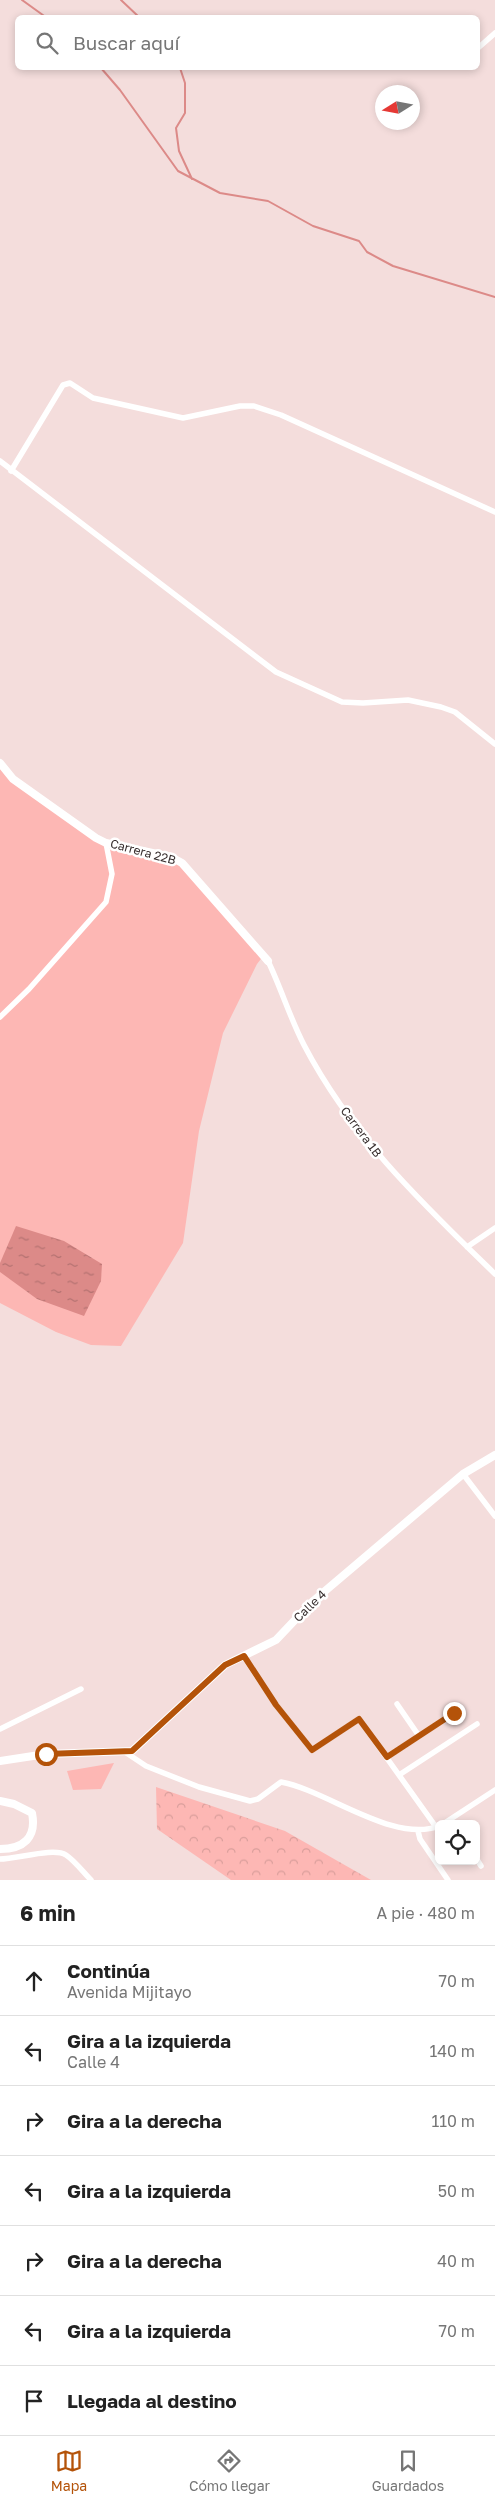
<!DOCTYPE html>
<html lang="es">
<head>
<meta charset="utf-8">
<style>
  body { margin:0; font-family:"Golos Text",sans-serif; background:#f6f6f6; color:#222 }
  .controls { position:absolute; right:15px; bottom:15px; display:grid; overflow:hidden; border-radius:8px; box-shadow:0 2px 8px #0003 }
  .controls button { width:45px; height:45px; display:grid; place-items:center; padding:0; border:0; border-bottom:1px solid #e0e0e0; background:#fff; color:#222; font:25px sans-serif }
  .compass { position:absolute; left:375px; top:85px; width:45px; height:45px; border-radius:50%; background:#fff; box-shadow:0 2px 8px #0003; rotate:259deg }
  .stop { position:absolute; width:15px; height:15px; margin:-11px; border:4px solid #b45309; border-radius:50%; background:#fff }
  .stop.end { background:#b45309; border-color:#fff; box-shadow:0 1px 5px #0008 }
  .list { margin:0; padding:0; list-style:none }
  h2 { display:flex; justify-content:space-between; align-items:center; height:65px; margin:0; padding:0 20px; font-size:21px }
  h2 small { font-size:16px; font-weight:400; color:#767676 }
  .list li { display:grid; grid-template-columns:32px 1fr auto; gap:15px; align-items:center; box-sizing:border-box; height:70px; padding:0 20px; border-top:1px solid #e0e0e0 }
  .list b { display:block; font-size:19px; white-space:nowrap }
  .list p { margin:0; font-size:16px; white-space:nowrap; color:#767676 }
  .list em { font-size:16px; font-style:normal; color:#767676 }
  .icon { flex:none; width:28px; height:28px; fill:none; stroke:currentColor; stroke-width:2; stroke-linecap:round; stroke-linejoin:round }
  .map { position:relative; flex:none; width:495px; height:1880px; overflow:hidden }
  .search { position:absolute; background:#fff; box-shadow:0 2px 8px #0003; left:15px; right:15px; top:15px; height:55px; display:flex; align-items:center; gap:12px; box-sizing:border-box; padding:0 18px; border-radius:8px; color:#767676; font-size:19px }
  .sheet { height:555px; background:#fff }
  nav { display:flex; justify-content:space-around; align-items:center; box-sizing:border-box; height:70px; border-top:1px solid #e0e0e0; background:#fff; font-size:14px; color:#767676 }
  nav a { display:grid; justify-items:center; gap:2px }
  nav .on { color:#b45309 }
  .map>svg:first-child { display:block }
  .forest { fill:url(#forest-crowns) }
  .park { fill:#fdb7b4 }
  .water { fill:url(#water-ripples) }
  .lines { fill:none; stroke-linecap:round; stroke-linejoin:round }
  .stream { stroke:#dc8a88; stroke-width:2 }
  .street { stroke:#fff; stroke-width:5.5 }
  .secondary { stroke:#fff; stroke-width:8 }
  .route { stroke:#b45309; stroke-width:6 }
  .labels { text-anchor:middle; stroke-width:5; stroke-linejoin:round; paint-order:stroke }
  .street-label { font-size:12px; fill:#372e2e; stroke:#fff }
</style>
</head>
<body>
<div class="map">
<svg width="495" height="1880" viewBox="0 0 495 1880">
  <defs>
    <pattern id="forest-crowns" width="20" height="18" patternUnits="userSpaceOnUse" patternTransform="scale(1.25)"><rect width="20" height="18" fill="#fdb7b4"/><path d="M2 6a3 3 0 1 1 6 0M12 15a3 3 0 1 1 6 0" fill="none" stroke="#d99e9b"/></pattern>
    <pattern id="water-ripples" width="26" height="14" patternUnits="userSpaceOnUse" patternTransform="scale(1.25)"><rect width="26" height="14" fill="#dc8a88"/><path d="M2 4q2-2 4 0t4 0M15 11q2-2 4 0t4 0" fill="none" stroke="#b37170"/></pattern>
  </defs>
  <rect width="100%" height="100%" fill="#f4dddc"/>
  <path class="forest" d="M156 1787 285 1831 371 1880H231L157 1829Z"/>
  <path class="park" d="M0 763 3 768 96 838 177 859 264 955 257 964 223 1033 199 1131 183 1243 121 1346 91 1345 56 1332 0 1303Z
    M114 1763 101 1789 73 1790 67 1771Z"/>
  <path class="water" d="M16 1226 64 1241 102 1264 101 1281 84 1316 37 1299 0 1272V1263Z"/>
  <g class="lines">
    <path class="stream" d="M22 0 47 18
      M121 0 140 18
      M101 68 120 90 178 171 220 193 268 201 313 226 359 241 367 252 393 266 495 297
      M180 68 185 83V113L176 128 179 151 192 179"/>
    <path class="street" d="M478 48 495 33
      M0 461 276 672 342 702 363 703 408 700 441 707 455 712 495 744
      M11 471 63 385 70 383 93 398 183 418 240 406H254L281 415 495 512
      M268 961C281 988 290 1018 304 1045 352 1137 422 1203 495 1274
      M0 1017 29 989 106 902 112 874 106 843
      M467 1247 495 1228
      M463 1474 495 1516
      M244 1657 276 1705 312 1750 359 1719 436 1827
      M397 1704 419 1736
      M0 1729 81 1689
      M125 1752 146 1766 199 1787 250 1801 258 1799 281 1782C326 1790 394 1844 439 1826
      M387 1757 454 1713
      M399 1775 477 1724
      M443 1824 495 1790
      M418 1831 420 1839 448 1880
      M476 1858 481 1866
      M0 1859C17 1859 54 1847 66 1855 75 1861 83 1872 91 1880"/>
    <path class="secondary" d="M0 763 13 779 96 838 106 843 171 857 182 863 268 961
      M0 1761 46 1754 132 1751 225 1665 276 1640 312 1602 463 1474 495 1455
      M0 1801 14 1804 32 1813C37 1838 23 1849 0 1849"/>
  </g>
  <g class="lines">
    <path class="route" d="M46 1754 132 1751 225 1665 244 1656 276 1705 312 1750 359 1719 387 1757 454 1713"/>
  </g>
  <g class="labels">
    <g class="street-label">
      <text transform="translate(143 852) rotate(15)" y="4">Carrera 22B</text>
      <text transform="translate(361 1132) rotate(53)" y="4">Carrera 1B</text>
      <text transform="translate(310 1606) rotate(-44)" y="4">Calle 4</text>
    </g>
  </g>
</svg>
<div class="controls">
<button><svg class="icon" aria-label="locate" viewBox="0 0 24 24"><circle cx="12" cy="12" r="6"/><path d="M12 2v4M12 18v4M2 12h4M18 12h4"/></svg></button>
</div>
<svg class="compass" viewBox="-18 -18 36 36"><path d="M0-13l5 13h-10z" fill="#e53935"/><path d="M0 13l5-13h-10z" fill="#767676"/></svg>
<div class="stop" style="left:46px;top:1754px"></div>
<div class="stop end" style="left:454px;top:1713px"></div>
<div class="search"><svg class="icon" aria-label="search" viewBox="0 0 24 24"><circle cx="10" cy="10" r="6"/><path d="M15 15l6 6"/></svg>Buscar aquí</div>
</div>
<section class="sheet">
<h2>6 min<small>A pie · 480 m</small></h2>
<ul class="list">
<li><svg class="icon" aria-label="ahead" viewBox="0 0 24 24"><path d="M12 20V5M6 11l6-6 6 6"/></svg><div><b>Continúa</b><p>Avenida Mijitayo</p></div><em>70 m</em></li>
<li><svg class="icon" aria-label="left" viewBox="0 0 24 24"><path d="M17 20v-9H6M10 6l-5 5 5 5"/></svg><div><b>Gira a la izquierda</b><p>Calle 4</p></div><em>140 m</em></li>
<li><svg class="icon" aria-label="right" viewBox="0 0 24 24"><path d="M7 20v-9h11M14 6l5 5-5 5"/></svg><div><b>Gira a la derecha</b></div><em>110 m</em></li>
<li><svg class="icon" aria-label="left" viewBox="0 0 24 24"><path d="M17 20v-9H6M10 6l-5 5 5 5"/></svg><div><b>Gira a la izquierda</b></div><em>50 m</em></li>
<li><svg class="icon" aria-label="right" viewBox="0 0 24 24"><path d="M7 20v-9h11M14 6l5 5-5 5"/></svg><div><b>Gira a la derecha</b></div><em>40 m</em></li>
<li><svg class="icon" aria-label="left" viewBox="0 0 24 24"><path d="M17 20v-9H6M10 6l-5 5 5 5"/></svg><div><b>Gira a la izquierda</b></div><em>70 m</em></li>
<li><svg class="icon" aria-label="arrive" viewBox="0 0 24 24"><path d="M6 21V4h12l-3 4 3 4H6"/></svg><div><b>Llegada al destino</b></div></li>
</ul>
</section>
<nav>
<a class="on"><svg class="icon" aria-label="map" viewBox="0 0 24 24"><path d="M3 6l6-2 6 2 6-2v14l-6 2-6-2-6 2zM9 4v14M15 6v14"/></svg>Mapa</a>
<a><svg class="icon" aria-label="directions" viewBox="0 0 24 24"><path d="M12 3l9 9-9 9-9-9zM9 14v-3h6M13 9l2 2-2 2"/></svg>Cómo llegar</a>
<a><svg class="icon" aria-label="saved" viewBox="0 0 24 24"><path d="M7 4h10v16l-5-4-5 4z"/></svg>Guardados</a>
</nav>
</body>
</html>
